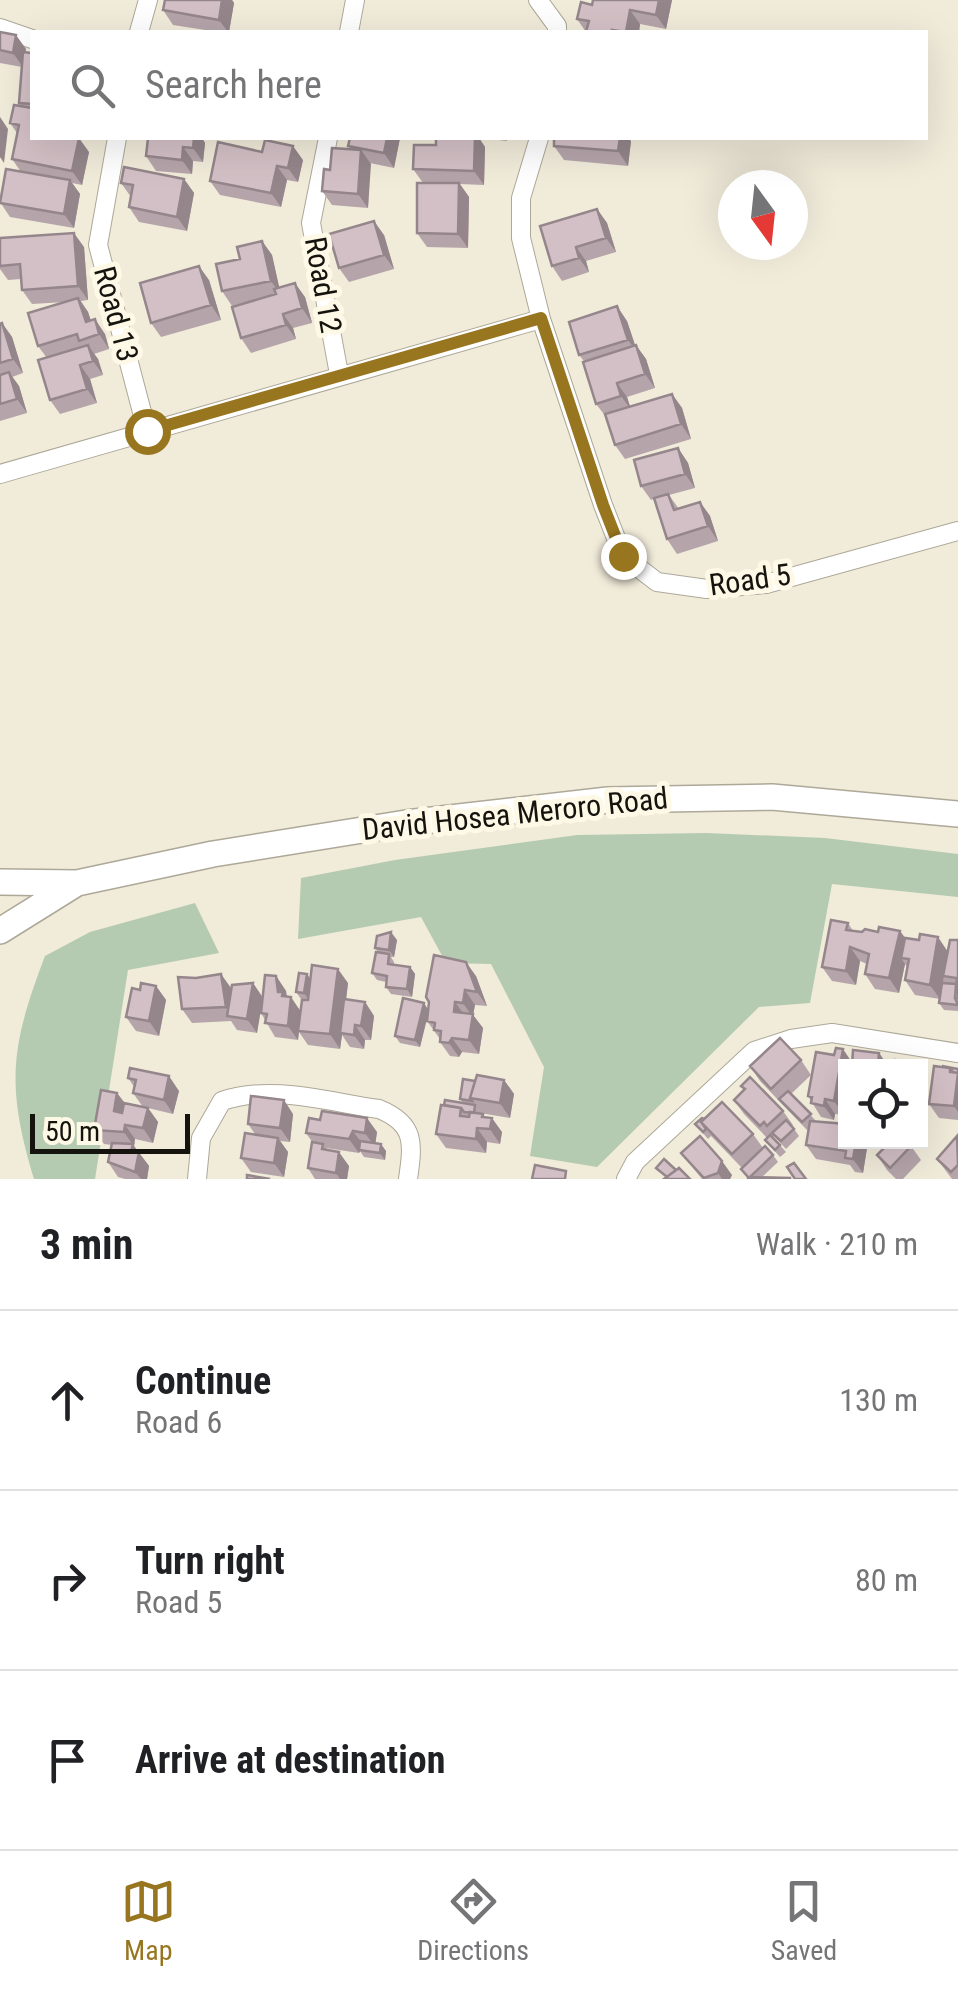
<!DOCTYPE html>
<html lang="en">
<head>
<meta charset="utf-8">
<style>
  body { margin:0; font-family:"Roboto Condensed",sans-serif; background:#f6f6f6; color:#202124 }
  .controls { position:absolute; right:30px; bottom:30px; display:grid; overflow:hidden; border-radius:0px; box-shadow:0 10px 40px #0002 }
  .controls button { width:90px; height:90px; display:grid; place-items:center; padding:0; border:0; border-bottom:2px solid #e0e0e0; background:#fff; color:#202124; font:50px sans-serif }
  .compass { position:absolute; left:718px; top:170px; width:90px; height:90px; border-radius:50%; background:#fff; box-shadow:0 10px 40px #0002; rotate:165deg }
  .scale { position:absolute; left:30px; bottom:25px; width:160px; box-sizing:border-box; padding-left:10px; border:5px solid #15130d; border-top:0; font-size:28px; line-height:35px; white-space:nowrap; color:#15130d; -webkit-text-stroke:8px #fef8e7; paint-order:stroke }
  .stop { position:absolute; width:30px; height:30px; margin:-22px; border:8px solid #98761f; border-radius:50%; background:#fff }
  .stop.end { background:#98761f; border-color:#fff; box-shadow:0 2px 10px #0008 }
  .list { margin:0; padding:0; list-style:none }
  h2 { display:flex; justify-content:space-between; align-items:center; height:130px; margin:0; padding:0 40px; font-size:42px }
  h2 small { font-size:32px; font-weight:400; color:#757577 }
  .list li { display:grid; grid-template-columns:65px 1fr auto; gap:30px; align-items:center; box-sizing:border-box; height:180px; padding:0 40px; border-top:2px solid #e0e0e0 }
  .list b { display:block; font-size:38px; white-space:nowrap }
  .list p { margin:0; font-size:32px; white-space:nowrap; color:#757577 }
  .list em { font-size:32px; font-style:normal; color:#757577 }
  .icon { flex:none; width:55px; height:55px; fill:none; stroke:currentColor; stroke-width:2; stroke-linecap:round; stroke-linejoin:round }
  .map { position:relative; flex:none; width:958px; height:1179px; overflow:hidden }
  .search { position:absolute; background:#fff; box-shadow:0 10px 40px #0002; left:30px; right:30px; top:30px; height:110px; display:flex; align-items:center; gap:25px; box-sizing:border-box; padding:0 35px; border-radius:0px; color:#757577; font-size:38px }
  .sheet { height:670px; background:#fff }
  nav { display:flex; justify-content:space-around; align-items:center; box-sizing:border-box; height:140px; border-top:2px solid #e0e0e0; background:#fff; font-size:28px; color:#757577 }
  nav a { display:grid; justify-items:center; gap:5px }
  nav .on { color:#98761f }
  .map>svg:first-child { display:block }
  .green { fill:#b5cbb1 }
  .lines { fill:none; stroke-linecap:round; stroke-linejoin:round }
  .minor-casing { stroke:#ada898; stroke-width:20 }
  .secondary-casing { stroke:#ada898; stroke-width:28 }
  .minor { stroke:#fff; stroke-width:18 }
  .secondary { stroke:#fff; stroke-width:25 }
  .wall { fill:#b5a5aa }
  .shaded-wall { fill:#94868b }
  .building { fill:#d3c0c6; stroke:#94868b; stroke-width:2.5 }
  .route { stroke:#98761f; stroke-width:12 }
  .labels { text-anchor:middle; stroke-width:10; stroke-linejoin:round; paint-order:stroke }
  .street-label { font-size:30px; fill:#15130d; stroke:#fef8e7 }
</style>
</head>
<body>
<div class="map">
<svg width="958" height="1179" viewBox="0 0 958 1179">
  <rect width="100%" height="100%" fill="#f1ebda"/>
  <path class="green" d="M707 833 825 838 958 854V897L832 884 810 1003 759 1007 597 1167 530 1156 544 1067 491 964 446 963 421 917 298 939 301 878 395 860 577 835Z
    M195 903 219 953 128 970 95 1179H34C6 1085 10 1048 45 956L90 932Z"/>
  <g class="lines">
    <defs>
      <path id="minor" d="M538 0 557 26V32
        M0 28 32 39
        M139 32 148 0
        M349 32 355 0
        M117 138 98 245 147 431
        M328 138 311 223 339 374
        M539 138 521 198V238L541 319 603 505 623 556 657 582 707 589 766 584 958 531
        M0 474 541 319
        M197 1179 201 1138 222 1101C271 1084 328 1102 379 1109 416 1124 413 1144 408 1179
        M626 1179 635 1162 754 1051 791 1039 832 1033 958 1053"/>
      <path id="secondary" d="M0 882 77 883 213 854 406 823 608 800 772 797 958 814
        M0 931 77 883"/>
    </defs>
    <use href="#minor" class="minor-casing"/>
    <use href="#secondary" class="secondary-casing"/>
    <use href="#minor" class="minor"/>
    <use href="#secondary" class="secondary"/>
  </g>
  <path class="wall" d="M165 0H232L234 3 229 32H218L173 25 163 10Z
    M672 0 666 29 640 24 639 32H586L577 19 592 5Z
    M0 32 26 49 25 52 32 53V138L89 152 82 185 72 183 80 194 74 228 10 217 0 202 21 172 12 159 17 133 10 123 21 106 19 103 22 67 0 63Z
    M148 138H202L205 143 203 162 193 161 192 174 156 171 146 156Z
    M400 138 394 168 370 163 368 208 332 205 322 191 350 149 348 146Z
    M436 138H479L485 147 484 185 460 184 469 197 468 248 427 247 417 233 423 183 413 169 436 145Z
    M482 138H507V141Z
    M631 141 628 166 564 160 554 146Z
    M303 160 298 182 287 180 281 207 220 195 210 181Z
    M184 179 194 193 187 231 139 222 129 207 131 197 121 183Z
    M597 209 607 223 616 252 586 261 589 272 562 281 552 266Z
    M384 235 394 269 349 282 339 268Z
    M0 238 84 247 88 300 81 301 88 312 91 321 105 334 109 349 94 354 98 359 103 375 90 379 97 403 60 414 50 400 47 358 38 346 65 302 32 304 22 290 21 279 8 280 0 269Z
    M262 241 272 255 279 288 305 297 312 323 293 328 296 339 251 353 241 338 252 301 232 306 222 291 240 259Z
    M209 280 221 320 161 337 151 323Z
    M627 321 635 345 646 359 655 388 627 397 630 406 672 394 682 408 691 439 625 459 615 445 607 418 596 404 584 361 579 355Z
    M2 323 12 337 23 373 12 377 19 386 27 413 0 421V324Z
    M678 448 688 463 695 488 669 495 679 509 700 502 710 516 718 541 677 554 667 539 654 499 651 500 641 486Z
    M848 923 853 931 862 932 900 931 905 938 948 951 958 940V1011L944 1010 939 1003 940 999 915 995 905 980 907 967 905 964 899 993 875 989 865 974 867 964 860 961 856 985 832 981 822 967Z
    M397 940 394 957H391L394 962V965L410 967 415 974 412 997 391 994 386 987V982L377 980 372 973 379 953 375 948Z
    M307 974 310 979 348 983 346 1000 365 1002 374 1016 371 1040H365L364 1049 350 1047 342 1035 340 1049 308 1045 299 1032 298 1040 275 1037 261 1013 262 998 257 1033 237 1030 231 1021 192 1023 182 1009 231 988 253 983 263 998 276 976 286 991 287 997 301 1011 308 1000 301 999 296 992Z
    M476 976 487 1006 475 1005 473 1015 483 1028 479 1054 462 1052 459 1057 450 1056 440 1042V1039L427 1021V1016L420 1047 400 1043 395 1036 428 1010Z
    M156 986 166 1000 159 1036 136 1031 126 1017 140 990Z
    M879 1053 888 1066H846V1106L844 1115 835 1114 834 1120 821 1117 808 1096 834 1055 852 1062Z
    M801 1060 811 1075 791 1094 816 1121 867 1148 863 1173 855 1172 850 1165 816 1159 806 1145 809 1128 807 1130 781 1103 760 1081 750 1066Z
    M958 1069V1120L939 1118 929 1104Z
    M128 1078 179 1091 173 1114 148 1108 158 1122 153 1143 135 1139 134 1146 149 1166 147 1179H125L118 1177 108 1162 112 1145 104 1144 94 1130 117 1093 125 1103 143 1107 133 1093 135 1088Z
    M504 1080 514 1094 510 1118 480 1113 502 1132 500 1144 487 1142 486 1153 446 1148 436 1134 463 1103 460 1099 475 1081Z
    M741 1086 783 1111 793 1125 792 1126 799 1136 786 1149 774 1136 773 1137 786 1152 780 1157 765 1140 767 1138 744 1114 734 1100 745 1090Z
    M293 1114 290 1142 280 1141 288 1152 284 1177 251 1172 241 1158 255 1134 248 1124Z
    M309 1118 377 1132 375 1143 386 1151 385 1160 364 1157 360 1151 359 1153 326 1148 349 1166 347 1179H315L308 1168 313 1143 306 1133Z
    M695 1124 753 1134 763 1148 773 1155 778 1162 762 1177 790 1179H748L741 1169 742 1168 711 1136 708 1139Z
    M958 1136V1179H952L937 1159Z
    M911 1146 921 1160 903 1179H896L887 1170 877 1155Z
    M681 1153 732 1175 730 1179H702Z"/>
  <path class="shaded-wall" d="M222 0H232L234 3 229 32H228L219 20Z
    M659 0H672L666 29 656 15Z
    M630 10 640 24 639 32H626Z
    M16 35 26 49 23 67 13 53Z
    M0 117 8 129 4 163 0 157Z
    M79 138 89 152 82 185 72 171Z
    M194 138H202L205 143 203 162 193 148Z
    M387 138H400L394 168 384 153Z
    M475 138H479L485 147 484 185 474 171Z
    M620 138H628L631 141 628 166 618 151Z
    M293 146 303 160 298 182 288 168Z
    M183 147 193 161 192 174 182 160Z
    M361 150 371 164 368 208 358 194Z
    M277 166 287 180 281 207 271 193Z
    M184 179 194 193 187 231 177 217Z
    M70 180 80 194 74 228 64 214Z
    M459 183 469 197 468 248 458 234Z
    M597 209 607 223 616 252 606 238Z
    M374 221 384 235 394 269 384 255Z
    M74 233 84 247 88 300 78 286Z
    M262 241 272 255 281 295 271 281Z
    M576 247 586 261 589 272 579 258Z
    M199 266 209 280 221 320 211 305Z
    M295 283 305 297 312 323 302 308Z
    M78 298 88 312 96 336 86 322Z
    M617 306 627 321 638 354 628 340Z
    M283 314 293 328 296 339 286 325Z
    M95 319 105 334 109 349 99 334Z
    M2 323 12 337 23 373 13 359Z
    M88 345 98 359 103 375 93 361Z
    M636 345 646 359 655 388 645 374Z
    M80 365 90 379 97 403 87 389Z
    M9 372 19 386 27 413 17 399Z
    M617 383 627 397 631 410 621 396Z
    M672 394 682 408 691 439 681 424Z
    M678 448 688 463 695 488 685 474Z
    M700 502 710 516 718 541 708 526Z
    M900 931 910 945 901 958 905 964 899 993 889 978Z
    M391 932 397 940 394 957 389 950Z
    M938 937 948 952 940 999 930 985Z
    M850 947 860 961 856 985 846 971Z
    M466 962 476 976 487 1006 477 992Z
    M410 967 415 974 412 997 407 989Z
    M338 969 348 983 342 1033H340L342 1035 340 1049 330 1034Z
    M221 974 231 988 233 1017 226 1007Z
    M307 974 312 981 309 1000 304 993Z
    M276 976 286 991 287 999 291 997 301 1012 298 1040 288 1026 278 992Z
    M253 983 263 998 257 1033 247 1019Z
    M156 986 166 1000 159 1036 149 1021Z
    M465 990 475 1005 473 1015 483 1028 479 1054 469 1040 472 1016 463 1003Z
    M365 1002 374 1016 371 1040 361 1026Z
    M455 1002 465 1016 454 1012Z
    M424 1003 429 1011 420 1047 415 1040Z
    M355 1025 365 1040 364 1049 354 1035Z
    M452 1038 462 1052 459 1057 449 1043Z
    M843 1049 853 1064V1066H846V1106L844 1115 834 1101Z
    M879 1053 888 1066H878Z
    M918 1063 928 1077 926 1091 920 1082V1066H918Z
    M169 1076 179 1091 173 1114 164 1100Z
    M504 1080 514 1094 510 1118 500 1103Z
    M958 1082V1112L954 1106Z
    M117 1093 127 1107 124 1126 114 1111Z
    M825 1099 835 1114 834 1120 824 1106Z
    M284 1100 293 1114 290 1142 280 1128Z
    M148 1108 158 1122 153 1143 143 1128Z
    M483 1114 491 1125 492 1118 502 1132 500 1144 482 1117Z
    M922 1114 927 1121 925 1140 920 1134Z
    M367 1118 377 1132 375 1147 365 1133Z
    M125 1125 135 1139 134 1146 149 1166 147 1179H141L135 1172 131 1151 133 1145 124 1132Z
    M477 1128 487 1142 486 1153 476 1139Z
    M353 1131 363 1145 359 1153 349 1139Z
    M278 1138 288 1152 284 1177 274 1163Z
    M855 1142H862L867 1148 863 1173 853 1159Z
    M381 1144 386 1151 385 1160 380 1153Z
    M339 1152 349 1166 347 1179H340L336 1173Z
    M722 1161 732 1175 730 1179H722L718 1173Z"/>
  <path class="building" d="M165 0H222L219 20 163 10Z
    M593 0H659L656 15 630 10 626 32 612 30V32H586L589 21 577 19 581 2 592 5Z
    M0 32 16 35 13 53 0 50Z
    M23 52 32 53V104L19 103Z
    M14 105 32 108V138H79L72 171 12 159 19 125 10 123Z
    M148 138H194L193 148 183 147 182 160 146 156Z
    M350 138H387L384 153 348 146Z
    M436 138H475L474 171 413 169 414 145H436Z
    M554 138H620L618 151 554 146Z
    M265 140 293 146 288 168 277 166 271 193 210 181 218 142 262 152Z
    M332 148 361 150 358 194 322 191 324 169 330 170Z
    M124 167 184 179 177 217 129 207 133 185 121 183Z
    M6 169 70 180 64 214 0 203Z
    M417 183H459L458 234 417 233Z
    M597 209 606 238 576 247 579 258 552 266 540 226Z
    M374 221 384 255 339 268 329 234Z
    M74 233 78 286 22 290 20 264 0 266V238Z
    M262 241 271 281 222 291 216 264 240 259 237 247Z
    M199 266 211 305 151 323 140 283Z
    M295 283 302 308 283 314 286 325 241 338 232 307 276 294 274 289Z
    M78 298 86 322 95 319 99 334 79 341 77 334 38 346 28 313Z
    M617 306 628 340 579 355 569 322Z
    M2 323 13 359 0 363V324Z
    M88 345 93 361 80 365 87 389 50 400 38 360Z
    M636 345 645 374 617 383 621 396 596 404 583 362Z
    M9 372 17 399 0 404V375Z
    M672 394 681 424 615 445 605 414Z
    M678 448 685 474 641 486 634 460Z
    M668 494 674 510 700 502 708 526 667 539 654 498Z
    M831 920 848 923 846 930 862 932 865 929 878 932 879 927 900 931 889 978 865 974 869 954 850 947 846 971 822 967Z
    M391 932 389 950 375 948 377 936Z
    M920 934 938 937 930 985 905 980 909 959 901 958 905 938 919 940Z
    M950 940H958V998H955L957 978 943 976Z
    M376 952 389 954 388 964 410 967 407 989 386 987 387 976 372 973Z
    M434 955 466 962 477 992 465 990 463 1003 455 1002 454 1012 473 1014 469 1040 452 1038 449 1043 440 1042 441 1031 434 1030 435 1023 427 1021 429 1002 426 997Z
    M312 965 338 969 330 1034 298 1031 302 1000H308Z
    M299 973 307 974 304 993 296 992Z
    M221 974 226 1007 182 1009 178 977 196 978Z
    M265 975 276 976 278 992H283L282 996 291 997 288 1026 265 1023 267 1014 261 1013Z
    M141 983 156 986 149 1021 126 1017 132 988 140 990Z
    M253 983 247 1019 227 1016 232 985Z
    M942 983 956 984 955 998 958 1005 939 1003Z
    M403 998 424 1003 415 1040 395 1036Z
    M344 999 365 1002 361 1026 355 1025 354 1035 340 1033Z
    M780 1038 801 1060 771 1089 750 1066Z
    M836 1048 843 1049 834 1101 825 1099 824 1106 811 1103 812 1097 808 1096 816 1052 834 1055Z
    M853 1050 879 1053 878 1066H852Z
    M895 1060 918 1063V1066H894Z
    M934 1066 950 1068V1072L958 1073 954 1106 929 1104Z
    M942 1066 958 1069V1073L953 1072 950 1068Z
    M130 1068 169 1076 164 1100 133 1093 136 1080 128 1078Z
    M477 1075 504 1080 500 1103 470 1098Z
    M750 1077 783 1111 767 1126 764 1122 760 1126 734 1100 745 1089 741 1086Z
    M463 1079 475 1081 470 1098 472 1101 460 1099Z
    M101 1090 117 1093 114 1111 122 1113 124 1103 148 1108 143 1128 125 1125 124 1132 94 1130Z
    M788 1091 811 1114 802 1122 779 1099Z
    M251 1096 284 1100 280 1128 248 1124Z
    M445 1100 475 1105 474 1113 464 1112 461 1108 444 1105Z
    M722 1102 753 1134 732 1154 701 1122Z
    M441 1105 461 1108 460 1116 469 1117 470 1112 483 1114 482 1117 492 1118 490 1129 477 1128 476 1139 436 1134Z
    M322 1111 367 1118 365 1133 353 1131 349 1139 306 1133 309 1118 320 1120Z
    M702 1118 704 1119 701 1122 706 1129 703 1132 695 1124Z
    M786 1120 794 1129 781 1141 772 1133Z
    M810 1121 846 1124V1142H856L853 1159 845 1158 846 1151 806 1145Z
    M245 1133 278 1138 274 1163 241 1158Z
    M770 1135 780 1145 775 1150 765 1140Z
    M700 1136 722 1161 718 1173 704 1178 681 1153Z
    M957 1136 958 1165 951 1172 937 1159Z
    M360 1141 381 1144 380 1153 359 1150Z
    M312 1142 323 1144 322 1149 339 1152 336 1173 308 1168Z
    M890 1142H906L911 1146 890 1168 877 1155Z
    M112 1143 133 1144 131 1151 139 1152 135 1172 108 1162Z
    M765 1146 773 1155 749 1178 741 1169Z
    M664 1159 676 1170 667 1177 656 1168Z
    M794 1163 806 1179H795L787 1167Z
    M535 1165 566 1171 565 1179H532Z
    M679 1168 690 1179H664Z
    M247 1175 270 1179H247Z
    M748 1177 790 1178V1179H748Z"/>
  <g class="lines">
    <path class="route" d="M147 431 541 318 603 505 623 556"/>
  </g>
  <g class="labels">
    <g class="street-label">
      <text transform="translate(323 285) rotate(80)" y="10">Road 12</text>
      <text transform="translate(116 314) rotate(75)" y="10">Road 13</text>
      <text transform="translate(750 580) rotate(-8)" y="10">Road 5</text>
      <text transform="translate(515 814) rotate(-6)" y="10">David Hosea Meroro Road</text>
    </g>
  </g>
</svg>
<div class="controls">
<button><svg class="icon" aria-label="locate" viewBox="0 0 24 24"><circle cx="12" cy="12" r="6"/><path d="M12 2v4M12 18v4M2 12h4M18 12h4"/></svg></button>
</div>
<svg class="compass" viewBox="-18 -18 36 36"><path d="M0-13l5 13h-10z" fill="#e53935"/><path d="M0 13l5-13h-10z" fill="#757577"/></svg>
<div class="scale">50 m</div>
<div class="stop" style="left:147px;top:431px"></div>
<div class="stop end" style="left:623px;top:556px"></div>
<div class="search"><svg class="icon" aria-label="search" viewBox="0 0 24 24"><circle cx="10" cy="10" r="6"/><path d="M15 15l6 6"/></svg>Search here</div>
</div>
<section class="sheet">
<h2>3 min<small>Walk · 210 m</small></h2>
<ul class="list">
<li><svg class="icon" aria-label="ahead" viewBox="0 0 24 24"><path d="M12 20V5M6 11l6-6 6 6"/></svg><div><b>Continue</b><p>Road 6</p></div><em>130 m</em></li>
<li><svg class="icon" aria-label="right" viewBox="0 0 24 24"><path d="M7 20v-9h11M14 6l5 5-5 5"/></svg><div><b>Turn right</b><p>Road 5</p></div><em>80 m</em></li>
<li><svg class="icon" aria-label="arrive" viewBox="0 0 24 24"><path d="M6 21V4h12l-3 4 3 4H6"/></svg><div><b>Arrive at destination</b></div></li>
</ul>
</section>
<nav>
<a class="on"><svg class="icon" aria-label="map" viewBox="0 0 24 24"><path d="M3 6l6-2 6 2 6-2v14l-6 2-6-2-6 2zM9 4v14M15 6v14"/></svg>Map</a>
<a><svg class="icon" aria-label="directions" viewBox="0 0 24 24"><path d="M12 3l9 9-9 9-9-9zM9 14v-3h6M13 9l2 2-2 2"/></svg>Directions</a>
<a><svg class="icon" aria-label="saved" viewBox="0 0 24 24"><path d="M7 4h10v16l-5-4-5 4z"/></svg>Saved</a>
</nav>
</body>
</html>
